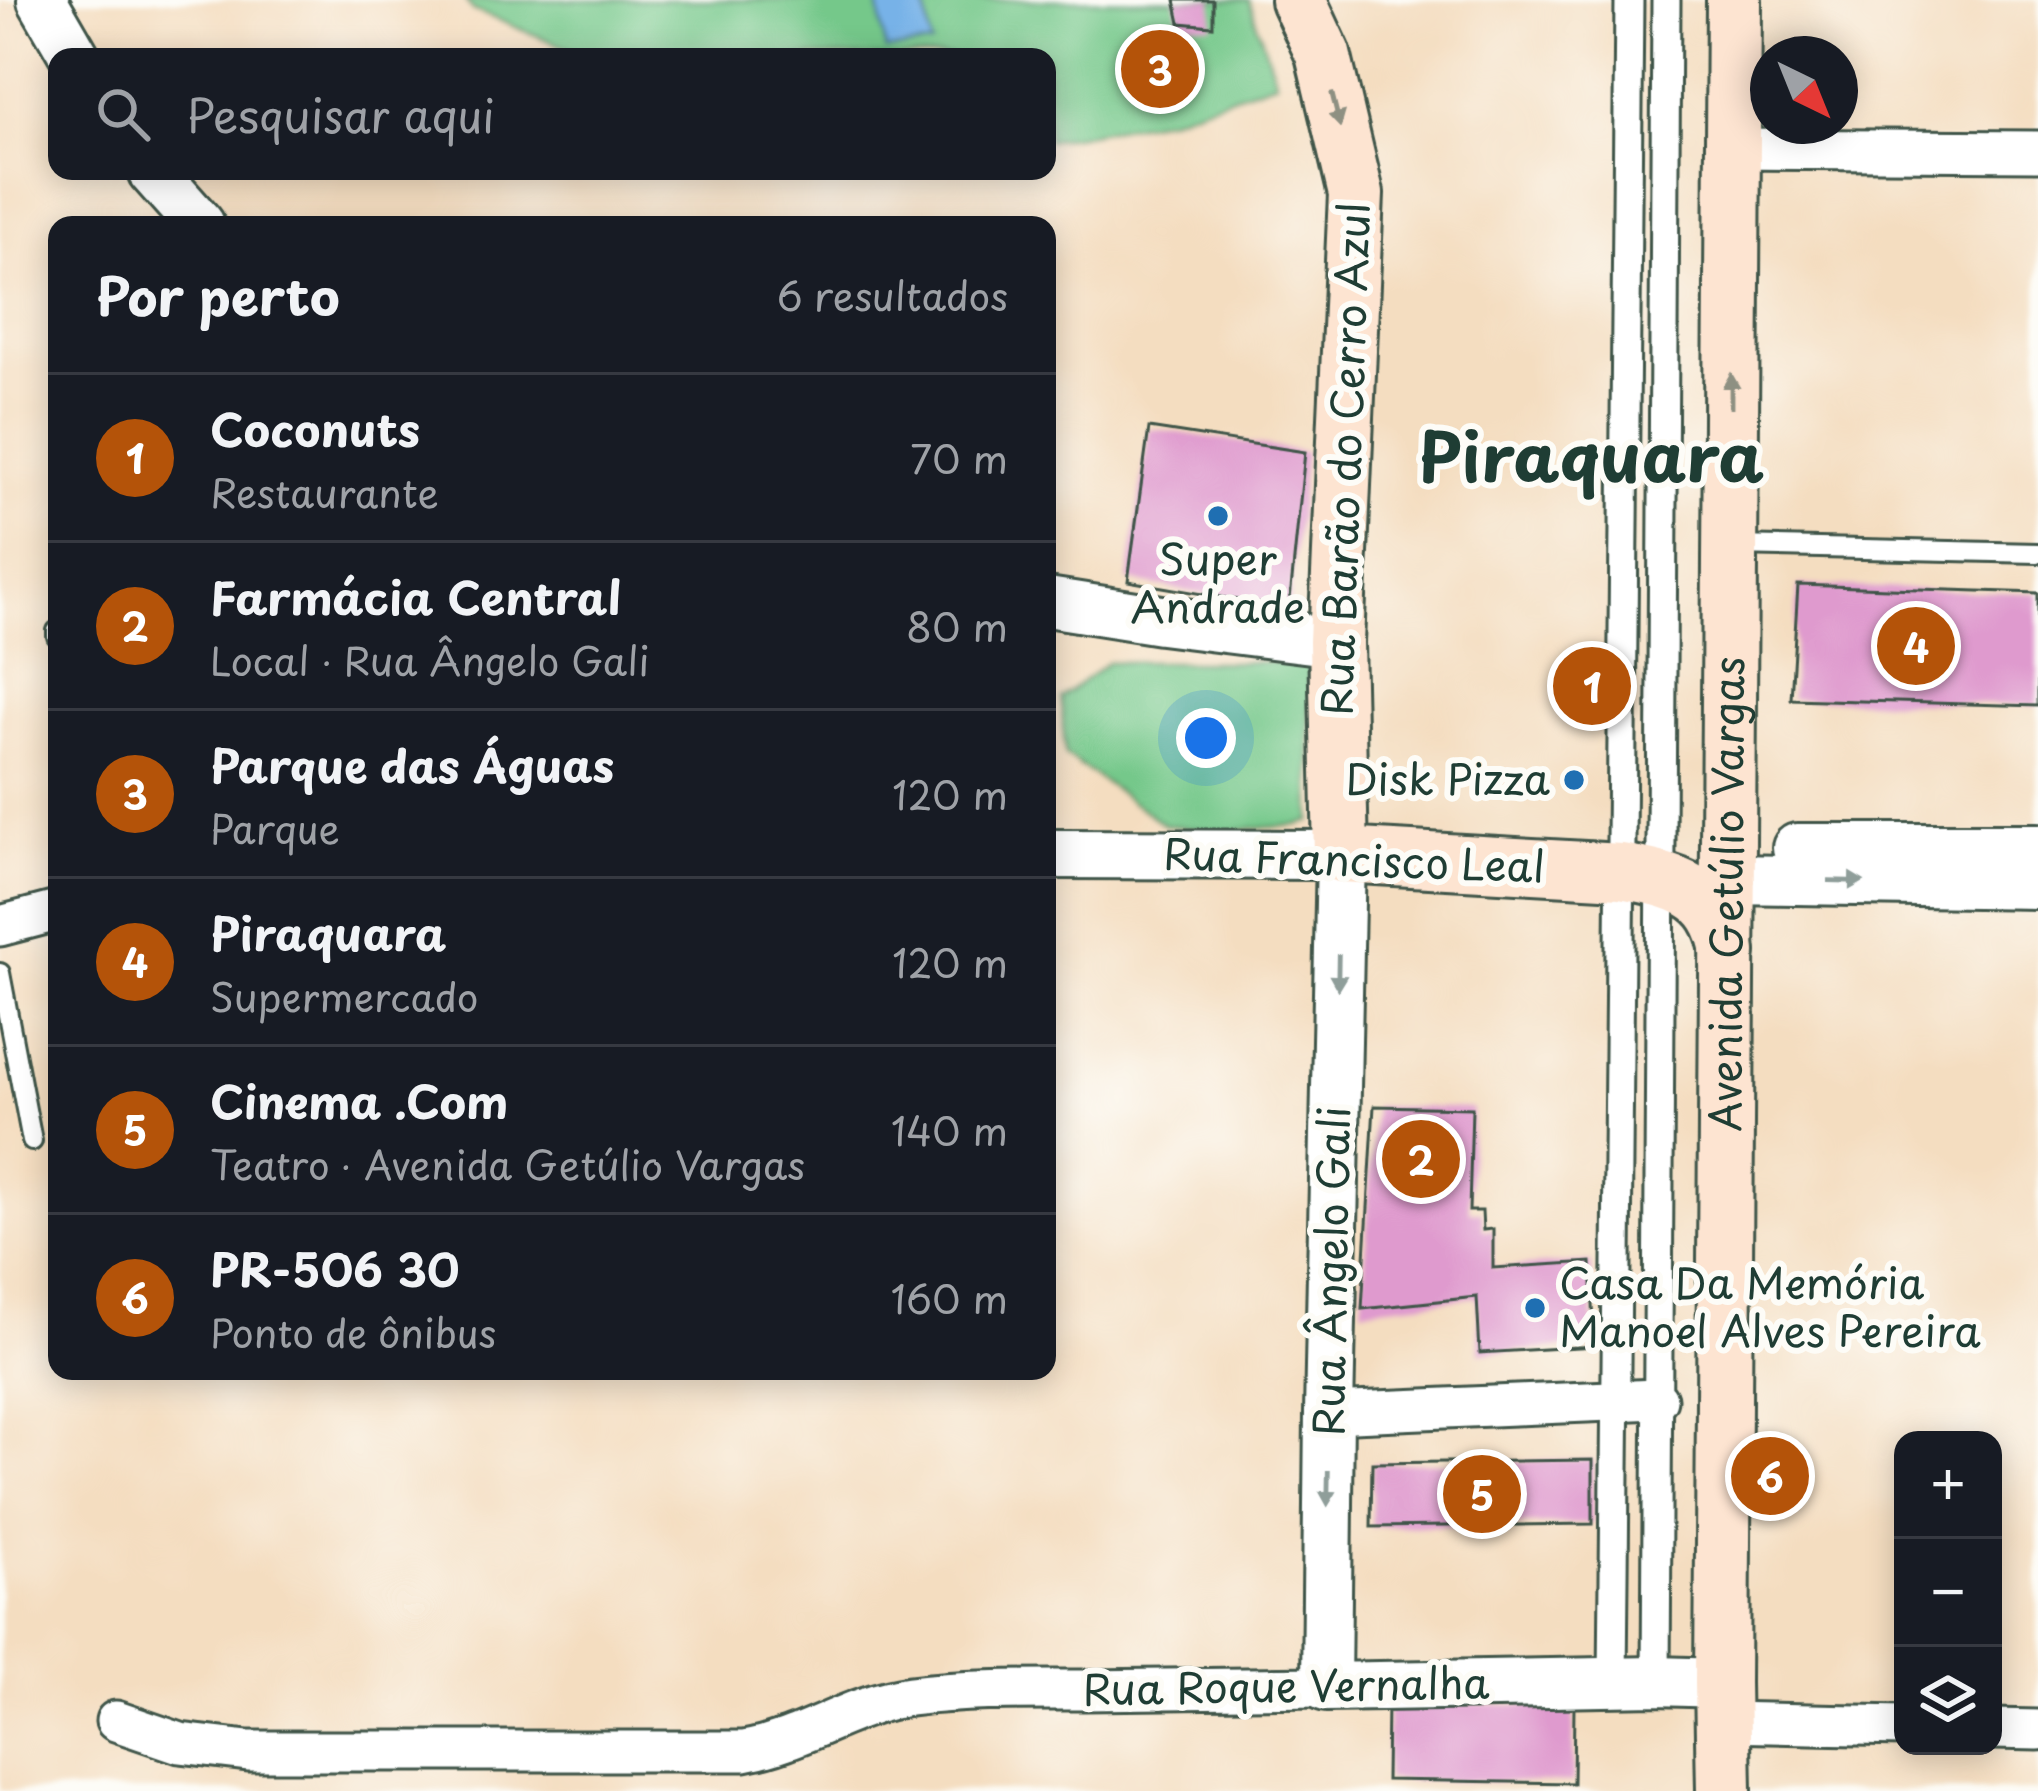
<!DOCTYPE html>
<html lang="pt">
<head>
<meta charset="utf-8">
<style>
  body { margin:0; font-family:"Playpen Sans",sans-serif; background:#242831; color:#f1f3f6 }
  .controls { position:absolute; right:36px; bottom:36px; display:grid; overflow:hidden; border-radius:24px; box-shadow:0 6px 30px #0003 }
  .controls button { width:108px; height:108px; display:grid; place-items:center; padding:0; border:0; border-bottom:3px solid #363941; background:#171b24; color:#f1f3f6; font:60px sans-serif }
  .compass { position:absolute; left:1750px; top:36px; width:108px; height:108px; border-radius:50%; background:#171b24; box-shadow:0 6px 30px #0003; rotate:137deg }
  .you { position:absolute; left:1206px; top:738px; width:42px; height:42px; margin:-30px; border:9px solid #fff; border-radius:50%; background:#1a73e8; box-shadow:0 0 0 18px #1a73e833 }
  .badge { display:grid; place-items:center; width:78px; height:78px; border-radius:50%; background:#b45309; color:#fff; font-size:39px; font-weight:700 }
  .pin { position:absolute; translate:-50% -50%; border:6px solid #fff; box-shadow:0 3px 12px #0006 }
  .list { margin:0; padding:0; list-style:none }
  h2 { display:flex; justify-content:space-between; align-items:center; height:156px; margin:0; padding:0 48px; font-size:51px }
  h2 small { font-size:39px; font-weight:400; color:#9ea1a6 }
  .list li { display:grid; grid-template-columns:78px 1fr auto; gap:36px; align-items:center; box-sizing:border-box; height:168px; padding:0 48px; border-top:3px solid #363941 }
  .list b { display:block; font-size:45px; white-space:nowrap }
  .list p { margin:0; font-size:39px; white-space:nowrap; color:#9ea1a6 }
  .list em { font-size:39px; font-style:normal; color:#9ea1a6 }
  .icon { flex:none; width:66px; height:66px; fill:none; stroke:currentColor; stroke-width:2; stroke-linecap:round; stroke-linejoin:round }
  .map { position:relative; flex:none; width:2038px; height:1791px; overflow:hidden }
  .search { position:absolute; background:#171b24; box-shadow:0 6px 30px #0003; left:48px; top:48px; width:1008px; height:132px; display:flex; align-items:center; gap:30px; box-sizing:border-box; padding:0 42px; border-radius:24px; color:#9ea1a6; font-size:45px }
  .panel { position:absolute; background:#171b24; box-shadow:0 6px 30px #0003; left:48px; top:216px; width:1008px; height:1164px; border-radius:24px }
  .map>svg:first-child { display:block }
  .green { fill:#75c88a; stroke:#4a825f; stroke-width:3 }
  .water { fill:#77b2e8; stroke:#4b788e; stroke-width:3 }
  .building { fill:#df9ace }
  .lines { fill:none; stroke-linecap:round; stroke-linejoin:round }
  .service-casing { stroke:#3f5549; stroke-width:24 }
  .pedestrian-casing { stroke:#3f5549; stroke-width:33 }
  .minor-casing { stroke:#3f5549; stroke-width:45 }
  .tertiary-casing { stroke:#3f5549; stroke-width:54 }
  .secondary-casing { stroke:#3f5549; stroke-width:60 }
  .service { stroke:#fff; stroke-width:18 }
  .pedestrian { stroke:#fff; stroke-width:27 }
  .minor { stroke:#fff; stroke-width:39 }
  .tertiary { stroke:#fff; stroke-width:48 }
  .secondary { stroke:#fde4d1; stroke-width:54 }
  .oneway { fill:#8e9082 }
  .oneway2 { fill:#8f9e9a }
  .poi-dot { fill:#1f6fb2; stroke:#fdfcf7; stroke-width:4.5 }
  .labels { text-anchor:middle; stroke-width:12; stroke-linejoin:round; paint-order:stroke }
  .street-label { font-size:42px; fill:#1f3d34; stroke:#fdfcf7 }
  .poi-label { font-size:42px; fill:#1f3d34; stroke:#fdfcf7 }
  .town-label { font-size:66px; font-weight:bold; fill:#1f3d34; stroke:#fdfcf7 }
</style>
</head>
<body>
<div class="map">
<svg width="2038" height="1791" viewBox="0 0 2038 1791">
  <rect width="100%" height="100%" fill="#fdfcf7"/>
  <filter id="ink" filterUnits="userSpaceOnUse"><feTurbulence type="fractalNoise" baseFrequency=".00833" numOctaves="2"/><feDisplacementMap in="SourceGraphic" scale="24" xChannelSelector="R" yChannelSelector="G"/><feConvolveMatrix kernelMatrix="1 2 1 2 8 2 1 2 1" color-interpolation-filters="sRGB"/></filter>
  <filter id="wash" filterUnits="userSpaceOnUse"><feTurbulence type="fractalNoise" baseFrequency=".004" numOctaves="4" result="noise"/><feDisplacementMap in="SourceGraphic" scale="48" xChannelSelector="R" yChannelSelector="G"/><feGaussianBlur stdDeviation="2.7" result="paint"/><feColorMatrix in="noise" values="0 0 0 0 0 0 0 0 0 0 0 0 0 0 0 0 0 1.4 0 .05"/><feComposite in="paint" operator="in"/></filter>
  <g filter="url(#wash)">
    <rect width="100%" height="100%" fill="#f4ddc0"/>
    <path class="green" d="M465 0H1249L1276 81 1168 118 1047 141V57H590L473 10Z
      M1108 662H1309L1312 821 1297 825 1228 831 1165 825 1065 755 1061 698Z"/>
    <path class="water" d="M896 0H924L932 45 886 50 878 3Z"/>
    <g id="blocks">
      <path class="building" d="M1175 0H1213V26L1180 23Z
        M1149 428 1305 452 1289 609 1128 581Z
        M1798 585 2038 593V706L1791 699Z
        M1374 1106 1472 1108 1469 1211H1482L1483 1230 1493 1229V1268L1591 1262 1595 1346 1480 1353 1477 1297 1362 1309Z
        M1593 1460V1524L1371 1527 1372 1463Z
        M1387 1702 1574 1706 1573 1783 1386 1780Z"/>
    </g>
  </g>
  <g filter="url(#ink)">
    <use href="#blocks" fill-opacity="0" stroke="#3f5549" stroke-width="3"/>
    <g class="lines">
      <defs>
        <path id="service" d="M1735 546 2038 553
          M57 631V636
          M0 973 32 1141"/>
        <path id="pedestrian" d="M1656 1681 1666 0
          M1613 1683 1629 0"/>
        <path id="minor" d="M1733 149 2038 151
          M0 926 57 911
          M1329 1413 1657 1399
          M116 1721 180 1743 248 1751H744C803 1741 851 1704 910 1696 968 1689 1027 1690 1086 1690 1166 1689 1246 1688 1326 1687
          M1723 1722 1903 1726
          M1993 1729 2038 1730"/>
        <path id="tertiary" d="M42 0 75 57
          M152 171 200 225
          M1047 602 1161 620 1336 642
          M1797 848H2038
          M1047 854 1341 855 1329 1413 1326 1687 1656 1681 1722 1683
          M1729 879 2038 884"/>
        <g id="secondary">
          <path d="M1298 0 1323 54 1356 194 1336 642 1341 855 1621 871C1675 881 1718 889 1728 952"/>
          <path id="s1" d="M1724 1791 1722 1683 1734 0"/>
        </g>
      </defs>
      <use href="#service" class="service-casing"/>
      <use href="#pedestrian" class="pedestrian-casing"/>
      <use href="#minor" class="minor-casing"/>
      <use href="#tertiary" class="tertiary-casing"/>
      <use href="#secondary" class="secondary-casing"/>
      <use href="#service" class="service"/>
      <use href="#pedestrian" class="pedestrian"/>
      <use href="#minor" class="minor"/>
      <use href="#tertiary" class="tertiary"/>
      <use href="#secondary" class="secondary"/>
    </g>
    <defs><path id="oneway-solid" d="M-6-.8H1V-3.2L6.5 0L1 3.2V.8H-6Z" transform="scale(3)"/></defs>
    <g class="oneway">
      <use href="#oneway-solid" transform="translate(1336 110) rotate(76)"/>
      <use href="#oneway-solid" transform="translate(1731 391) rotate(-90)"/>
    </g>
    <g class="oneway2">
      <use href="#oneway-solid" transform="translate(1846 881) rotate(1)"/>
      <use href="#oneway-solid" transform="translate(1338 972) rotate(91)"/>
      <use href="#oneway-solid" transform="translate(1328 1488) rotate(91)"/>
    </g>
  </g>
  <g class="poi-dot">
    <circle cx="1218" cy="516" r="12"/>
    <circle cx="1574" cy="780" r="12"/>
    <circle cx="1535" cy="1308" r="12"/>
  </g>
  <g class="labels">
    <g class="street-label">
      <text transform="translate(1346 459) rotate(-88)" y="15">Rua Barão do Cerro Azul</text>
      <text transform="translate(1354 861) rotate(2)" y="15">Rua Francisco Leal</text>
      <text dy="15" stroke="none"><textPath href="#s1" startOffset="897">Avenida Getúlio Vargas</textPath></text>
      <text transform="translate(1332 1271) rotate(-89)" y="15">Rua Ângelo Gali</text>
      <text transform="translate(1286 1687) rotate(-1)" y="15">Rua Roque Vernalha</text>
    </g>
    <g class="poi-label">
      <text x="1218" y="575">Super<tspan x="1218" dy="48">Andrade</tspan></text>
      <text x="1550" y="795" text-anchor="end">Disk Pizza</text>
      <text x="1559" y="1299" text-anchor="start">Casa Da Memória<tspan x="1559" dy="48">Manoel Alves Pereira</tspan></text>
    </g>
    <g class="town-label">
      <text x="1591" y="482">Piraquara</text>
    </g>
  </g>
</svg>
<div class="controls">
<button>+</button>
<button>−</button>
<button><svg class="icon" aria-label="layers" viewBox="0 0 24 24"><path d="M12 4l9 5-9 5-9-5zM3 14l9 5 9-5"/></svg></button>
</div>
<svg class="compass" viewBox="-18 -18 36 36"><path d="M0-13l5 13h-10z" fill="#e53935"/><path d="M0 13l5-13h-10z" fill="#9ea1a6"/></svg>
<div class="you"></div>
<div class="pin badge" style="left:1592px;top:686px">1</div>
<div class="pin badge" style="left:1421px;top:1159px">2</div>
<div class="pin badge" style="left:1160px;top:69px">3</div>
<div class="pin badge" style="left:1916px;top:646px">4</div>
<div class="pin badge" style="left:1482px;top:1494px">5</div>
<div class="pin badge" style="left:1770px;top:1476px">6</div>
<div class="search"><svg class="icon" aria-label="search" viewBox="0 0 24 24"><circle cx="10" cy="10" r="6"/><path d="M15 15l6 6"/></svg>Pesquisar aqui</div>
<section class="panel">
<h2>Por perto<small>6 resultados</small></h2>
<ul class="list">
<li><span class="badge">1</span><div><b>Coconuts</b><p>Restaurante</p></div><em>70 m</em></li>
<li><span class="badge">2</span><div><b>Farmácia Central</b><p>Local · Rua Ângelo Gali</p></div><em>80 m</em></li>
<li><span class="badge">3</span><div><b>Parque das Águas</b><p>Parque</p></div><em>120 m</em></li>
<li><span class="badge">4</span><div><b>Piraquara</b><p>Supermercado</p></div><em>120 m</em></li>
<li><span class="badge">5</span><div><b>Cinema .Com</b><p>Teatro · Avenida Getúlio Vargas</p></div><em>140 m</em></li>
<li><span class="badge">6</span><div><b>PR-506 30</b><p>Ponto de ônibus</p></div><em>160 m</em></li>
</ul>
</section>
</div>
</body>
</html>
